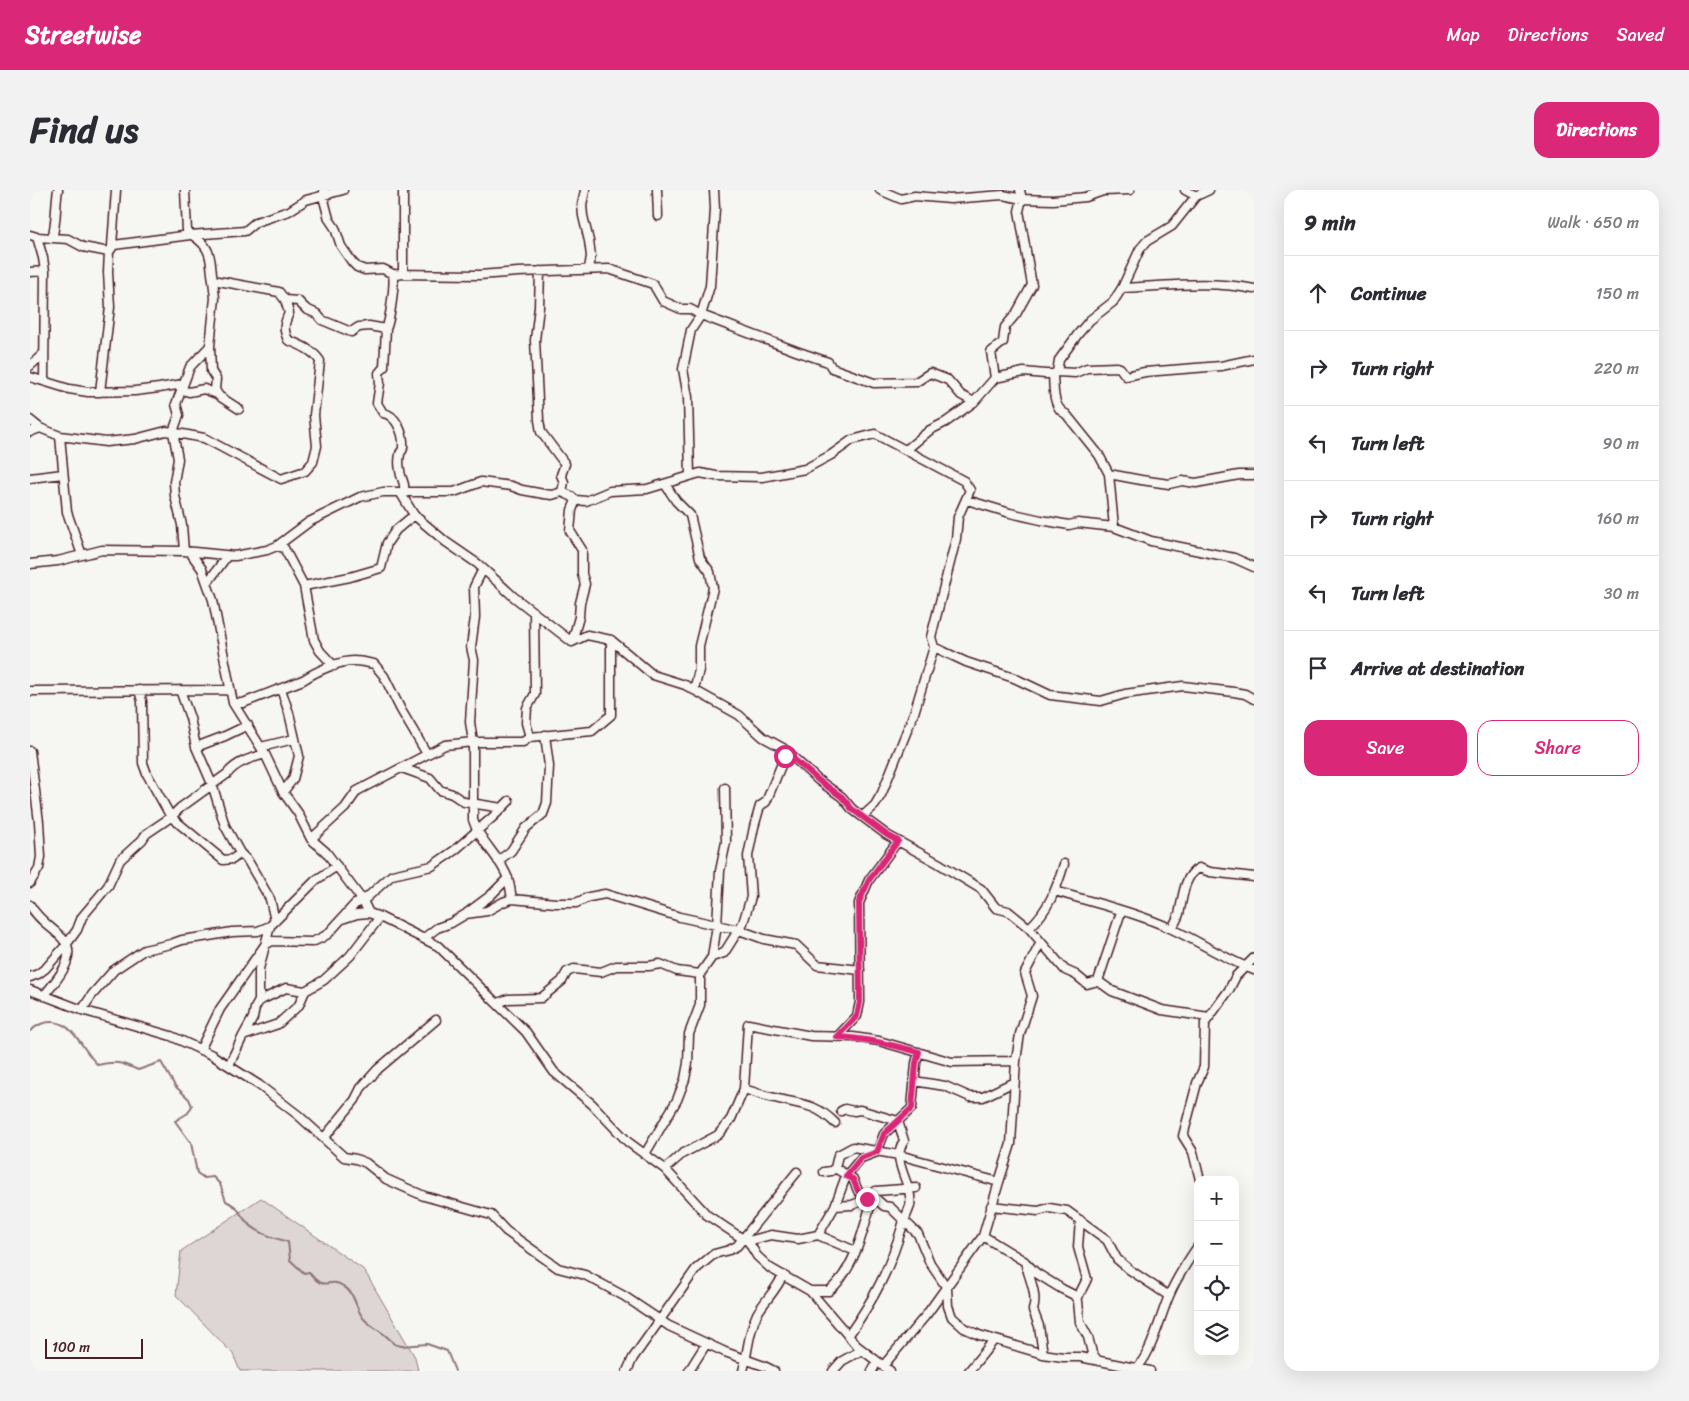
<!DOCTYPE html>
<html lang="en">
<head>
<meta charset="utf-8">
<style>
  body { margin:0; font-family:Sriracha,sans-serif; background:#f2f2f3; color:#2b2b33 }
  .controls { position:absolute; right:15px; bottom:15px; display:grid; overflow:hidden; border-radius:10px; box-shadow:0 5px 20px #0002 }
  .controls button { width:45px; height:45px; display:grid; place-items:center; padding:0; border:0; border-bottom:1px solid #e1e1e2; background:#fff; color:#2b2b33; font:25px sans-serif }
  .scale { position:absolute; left:15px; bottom:12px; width:98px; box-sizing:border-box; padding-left:5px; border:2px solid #4a1f2b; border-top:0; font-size:14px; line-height:18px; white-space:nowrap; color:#4a1f2b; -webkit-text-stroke:4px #f6f6f2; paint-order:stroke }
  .stop { position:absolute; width:15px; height:15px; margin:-11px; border:4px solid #db2777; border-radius:50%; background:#fff }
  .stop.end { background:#db2777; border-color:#fff; box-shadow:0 1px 5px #0008 }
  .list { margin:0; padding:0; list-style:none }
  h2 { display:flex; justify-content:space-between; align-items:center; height:65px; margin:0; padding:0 20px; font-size:21px }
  h2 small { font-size:16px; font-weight:400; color:#7c7c81 }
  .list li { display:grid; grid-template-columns:32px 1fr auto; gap:15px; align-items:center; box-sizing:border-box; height:75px; padding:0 20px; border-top:1px solid #e1e1e2 }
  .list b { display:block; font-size:19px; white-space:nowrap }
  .list em { font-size:16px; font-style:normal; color:#7c7c81 }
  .actions { display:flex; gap:10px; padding:15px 20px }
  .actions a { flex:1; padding:11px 0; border:1px solid #db2777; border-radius:15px; text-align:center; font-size:18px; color:#db2777 }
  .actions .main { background:#db2777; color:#fff }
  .icon { flex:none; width:28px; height:28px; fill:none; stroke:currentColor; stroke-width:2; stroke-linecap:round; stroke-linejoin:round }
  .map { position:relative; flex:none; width:1224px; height:1181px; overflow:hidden; border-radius:15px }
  header { display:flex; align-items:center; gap:30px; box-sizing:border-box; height:70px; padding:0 25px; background:#db2777; color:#fff }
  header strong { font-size:24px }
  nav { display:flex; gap:28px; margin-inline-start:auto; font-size:18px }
  .intro { display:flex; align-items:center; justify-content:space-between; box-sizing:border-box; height:120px; padding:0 30px }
  h1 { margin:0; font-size:35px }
  .button { padding:12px 22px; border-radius:15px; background:#db2777; color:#fff; font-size:18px; font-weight:700 }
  main { display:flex; gap:30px; padding:0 30px }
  aside { flex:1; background:#fff; border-radius:15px; box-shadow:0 5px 20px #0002 }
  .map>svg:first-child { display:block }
  .green { fill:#ddd6d5; stroke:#947a80 }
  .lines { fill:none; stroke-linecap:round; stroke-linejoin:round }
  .stream { stroke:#8e747a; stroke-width:2 }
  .minor-casing { stroke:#4a1f2b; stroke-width:11 }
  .minor { stroke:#f6f6f2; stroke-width:8 }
  .route { stroke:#db2777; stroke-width:6 }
</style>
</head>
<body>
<header>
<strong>Streetwise</strong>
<nav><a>Map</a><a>Directions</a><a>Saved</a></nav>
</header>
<div class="intro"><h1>Find us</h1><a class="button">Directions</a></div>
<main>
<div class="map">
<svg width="1224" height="1181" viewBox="0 0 1224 1181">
  <rect width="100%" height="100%" fill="#f6f6f2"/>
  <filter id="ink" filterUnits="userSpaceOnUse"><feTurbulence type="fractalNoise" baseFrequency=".02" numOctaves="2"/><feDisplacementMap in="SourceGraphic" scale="10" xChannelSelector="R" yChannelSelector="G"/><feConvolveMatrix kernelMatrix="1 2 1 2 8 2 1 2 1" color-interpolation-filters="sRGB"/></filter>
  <g filter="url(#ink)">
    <path class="green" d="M231 1008 334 1080 385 1167 388 1181H210L203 1164 146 1105 151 1061Z"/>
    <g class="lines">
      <path class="stream" d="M0 841C4 838 9 834 14 833 42 825 52 861 68 875 85 871 91 872 108 880L131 872 145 896 159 909 162 916 158 923 145 931 161 953 167 983 174 988 183 987 190 994 196 1011C211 1019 206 1019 215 1030 226 1043 242 1047 258 1052L260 1070 274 1083 279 1082C295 1104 298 1086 313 1096 326 1103 325 1119 334 1129 343 1139 355 1142 364 1154L371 1156 397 1154 417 1161 425 1181"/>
      <defs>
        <path id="minor" d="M294 0V10L299 29 305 38 311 56 322 72 327 77 335 80 353 79 363 84C365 94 360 131 356 139L354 177 349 183 350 193 347 213 353 223C367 225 374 245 373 257 373 262 371 260 370 264 369 269 369 276 370 280 370 289 376 291 374 302
          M555 0 552 15 553 26 559 51 561 66 559 79
          M627 0 628 26
          M850 0 871 9 885 6 920 9 973 5 992 9 1023 10 1056 7 1073 1 1100 0
          M1155 0 1166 6
          M0 45 7 47 38 49 53 57 79 62 84 55 160 45 215 41 226 32 259 21 276 10 313 0
          M7 47 13 68 15 81 14 190
          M22 48C27 32 25 16 28 0
          M82 56 86 0
          M510 81 509 117 505 150 509 230 511 242 535 274 531 285 534 292 532 302
          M0 82 15 81
          M363 84 449 85 488 82 579 79 623 94 633 111 651 119H660L671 125 766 161 798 172 802 178 844 193 886 192 900 183 918 190 931 205 944 212
          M373 84V0
          M1092 98C1135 96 1182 90 1224 99
          M255 110 268 111 276 119 287 124 292 130 321 142 329 137 339 136 356 139
          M180 156 181 181 186 189 185 200 189 206 209 219
          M0 176 13 164
          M1027 182 1045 183 1057 178 1087 177 1090 178 1096 186 1115 182 1191 176 1224 169
          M1023 184C1024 197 1022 218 1036 224L1069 265 1079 284 1084 337
          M0 187 39 199 58 202 105 201 129 198 153 194
          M965 188 961 162 973 152 975 137 986 124 1002 95 989 21 992 9 990 0
          M152 200 159 202 174 199 187 204
          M70 202 80 117 78 82 79 62
          M0 230 10 238 30 246 76 252 105 249 136 241 174 248 251 289 275 281 283 272 287 256 284 225 290 171C283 160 270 155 258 150 253 139 254 134 259 123L255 110 249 102 183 90C180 76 183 62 170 51 166 47 161 45 157 41L155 0
          M0 242 10 238
          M30 246 37 322 52 365
          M876 260 900 240 916 232 944 212 965 188 994 182 1015 184H1023L1027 182 1029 170 1048 144 1060 130 1083 112 1092 98 1110 59 1117 51 1142 36 1166 6 1179 0
          M1079 284 1111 290 1139 294 1152 291 1166 293 1209 285H1224
          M660 286 658 207 653 179 661 140 671 125 680 96 685 19 684 0
          M0 288 33 284
          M635 294 646 311 660 325 670 368 680 382 683 398 669 456V480L664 500
          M370 302 384 325 416 352 448 374 484 407 542 452 557 445 581 450 623 485 655 495 709 525 733 547 753 558 788 590 812 607 822 619 857 645 908 673 951 699 966 718 978 721 999 738 1035 780 1046 785 1057 794 1068 791 1082 801 1132 820 1179 827
          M937 310 980 323 1011 330 1039 335 1048 333 1084 337 1121 351 1204 368 1224 377
          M247 356 254 358 274 396 284 450 290 461 304 476
          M154 361 152 335 145 306 144 292 148 269 143 242 149 225 146 214 160 177 180 156 185 108 183 90
          M160 362 172 379 183 410 203 513 235 564 253 602 268 623 281 649 296 662 333 711 339 723 350 727 408 756 496 842 524 882 562 914 598 952 635 979 677 1025 713 1049 718 1051 727 1066 740 1078 780 1101 827 1156 860 1181
          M0 374 28 371 72 360 154 361 205 366 237 360 247 356 279 332 330 307 353 302H424L451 292 481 296 492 300 514 304 522 305 532 302 541 306 546 310 556 311 580 301 617 299 670 283 686 286 732 287 775 279 801 265 822 250 845 244 934 291 940 300 928 327 926 349 901 447 904 457 884 523 852 603 845 615 833 626
          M453 379 444 397 445 427 441 457 444 470 440 532 443 552V630C450 653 471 667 478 689 480 695 481 703 482 709
          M178 392 197 366
          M274 396 320 387 351 378 357 353 366 340 384 325
          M542 452 549 427 550 413 555 394 552 384V360L540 341 542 320 546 310
          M904 457 936 472 984 488 1020 505 1071 511 1095 504 1153 496 1204 502 1215 504 1224 509
          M251 499 259 523 269 566 263 589 253 602
          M109 500 112 511 113 573 117 584 141 627 193 670 203 669 210 663
          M150 500 160 528 166 557 182 594 195 636 210 663 218 671 240 709 245 731
          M0 501 194 500 200 501
          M203 513H213L273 490C285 482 310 470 325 471 331 471 338 473 344 474L354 486 371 520 397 564
          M500 547 496 533 497 518 505 504 504 422
          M166 557 195 546 218 535
          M231 557 264 549
          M0 561 9 632 11 667 9 678 0 693
          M372 578 400 588 410 600 422 604 434 612 472 618
          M281 649 315 618 327 601 415 555 443 552H493L500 547 562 541 581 525V450
          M468 671 481 661 496 638 513 624 517 613 519 576 515 545
          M1025 701C1064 713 1105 722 1142 739 1170 752 1195 769 1224 780
          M0 715C9 731 21 736 32 748 50 767 25 791 14 806
          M437 723 460 706 478 688
          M312 729 327 724 339 723
          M999 738C1018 721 1027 698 1034 674
          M1142 739C1144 734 1147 730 1149 724 1153 709 1153 686 1169 678L1180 682 1224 687
          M394 748 407 738 421 733 436 724 457 721 473 712 482 709 526 713H546L559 707 575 704 650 727 709 740 734 749 766 755 787 775 830 780
          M682 767 694 763 713 733 721 707 718 666 724 637 730 616 736 612 755 566 758 564
          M0 787 8 784 16 778 36 755 47 740 52 727 78 696 90 670 112 650 116 644 141 627 150 618 197 584C206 572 221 568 235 564
          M1068 791 1091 722
          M0 800 52 820 141 846 182 865 229 895 268 925 314 967 326 969 336 973 356 989 394 1006 461 1025 476 1041 528 1078 555 1085 594 1106 639 1136 695 1162 734 1176 744 1181
          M229 811 256 798 275 801 294 790 320 766 350 727
          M468 813 478 809 511 808 532 791 537 782 544 779 571 782 586 776H619L630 774 647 781 670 784
          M52 820 62 805 84 780 114 760 141 754 152 750 173 747 202 742 228 741 240 736
          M213 846 248 834 269 815 275 801
          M807 847 827 826 830 812 829 713 839 690 868 651
          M170 860 190 819 235 755 242 751 282 752 291 748 298 744 325 714 333 711 362 685 402 676 425 660 464 626 479 611
          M199 875 213 846 223 828 225 818 229 811V779L240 736 286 690 307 676
          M884 891 915 896 940 907H953L984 892
          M714 899C724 902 734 906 745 908 770 915 784 912 805 933
          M811 921 815 919 824 921 830 920 868 931 874 951C859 972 884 994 880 1016 878 1022 875 1028 873 1034 860 1078 845 1108 818 1146
          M294 948 325 910 331 898 348 879 406 830
          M615 964 647 910 655 889 658 873 659 844 670 815V784L682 767 687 735 690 681 696 652 695 598
          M805 978 808 965 823 957 869 965 969 992 953 1046 994 1071 1006 1083 1032 1099 1044 1105 1048 1111 1050 1132 1058 1147 1062 1163 1068 1171
          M635 979 652 964 688 945 701 929 714 899 718 834 781 846 823 847 849 851 922 872 986 871
          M794 982 801 981 805 978 823 989 828 1001 837 1009H846L854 1016 860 1017 888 1044 900 1073 917 1098 918 1116 922 1127 934 1138 949 1145 1013 1164 1033 1167H1050L1120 1181
          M1170 990 1163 962 1153 946 1167 893 1174 877 1175 833 1199 800 1206 786 1224 768
          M969 992 981 954 986 871 990 844 1002 806 995 783 1011 752
          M805 1016 822 1015 837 1009 846 1001 886 998
          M961 1016 1008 1021 1019 1018 1037 1021 1077 1050 1087 1069 1100 1080 1139 1106
          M788 1045 825 1061
          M718 1051 741 1045 768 1049 788 1045 805 1016 816 986 831 968 847 962 854 944 882 918 886 873 889 862
          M995 1072C999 1088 1008 1104 1003 1120L1009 1136 1013 1164
          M780 1101H799C824 1081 834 1039 842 1009L846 1001
          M1047 1109 1057 1089 1048 1057 1050 1030
          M853 1176 897 1124 953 1046
          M1104 1180C1121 1168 1130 1126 1139 1106 1146 1089 1157 1072 1168 1056
          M597 1181 603 1168 666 1079 684 1064 699 1060 707 1056 767 982
          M659 1181 676 1154
          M713 1181C718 1162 718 1143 727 1124 735 1110 746 1101 753 1085
          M803 1181 812 1171 832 1160
          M842 1181 847 1172
          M939 1181 964 1150"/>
      </defs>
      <use href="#minor" class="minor-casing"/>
      <use href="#minor" class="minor"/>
    </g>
  </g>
  <g class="lines" filter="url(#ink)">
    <path class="route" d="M755 566 758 564 788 590 812 607 822 619 857 645 868 651 839 690 829 712 830 812 827 826 807 847C835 848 862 855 889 862L886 873 882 918 854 944 847 962 831 968 816 986 823 989 828 1001 837 1009"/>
  </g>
</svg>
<div class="controls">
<button>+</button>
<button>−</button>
<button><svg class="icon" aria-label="locate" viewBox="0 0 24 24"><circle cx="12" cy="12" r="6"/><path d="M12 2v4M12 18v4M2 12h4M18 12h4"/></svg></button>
<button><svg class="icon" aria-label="layers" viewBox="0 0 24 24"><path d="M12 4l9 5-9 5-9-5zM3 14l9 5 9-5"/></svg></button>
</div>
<div class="scale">100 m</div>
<div class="stop" style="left:755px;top:566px"></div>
<div class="stop end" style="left:837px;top:1009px"></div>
</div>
<aside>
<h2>9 min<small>Walk · 650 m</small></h2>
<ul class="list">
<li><svg class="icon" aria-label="ahead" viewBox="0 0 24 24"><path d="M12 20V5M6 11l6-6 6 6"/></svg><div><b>Continue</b></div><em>150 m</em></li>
<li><svg class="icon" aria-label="right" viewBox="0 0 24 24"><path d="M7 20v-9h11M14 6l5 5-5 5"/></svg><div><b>Turn right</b></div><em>220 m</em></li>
<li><svg class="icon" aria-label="left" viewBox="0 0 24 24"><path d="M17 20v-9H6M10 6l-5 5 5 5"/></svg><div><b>Turn left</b></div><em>90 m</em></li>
<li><svg class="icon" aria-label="right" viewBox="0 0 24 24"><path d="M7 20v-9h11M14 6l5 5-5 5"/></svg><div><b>Turn right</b></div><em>160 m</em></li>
<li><svg class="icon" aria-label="left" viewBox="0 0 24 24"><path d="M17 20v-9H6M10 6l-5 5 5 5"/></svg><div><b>Turn left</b></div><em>30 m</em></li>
<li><svg class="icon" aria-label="arrive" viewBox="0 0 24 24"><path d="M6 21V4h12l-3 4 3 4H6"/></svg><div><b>Arrive at destination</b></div></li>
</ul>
<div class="actions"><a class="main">Save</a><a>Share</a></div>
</aside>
</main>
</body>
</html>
